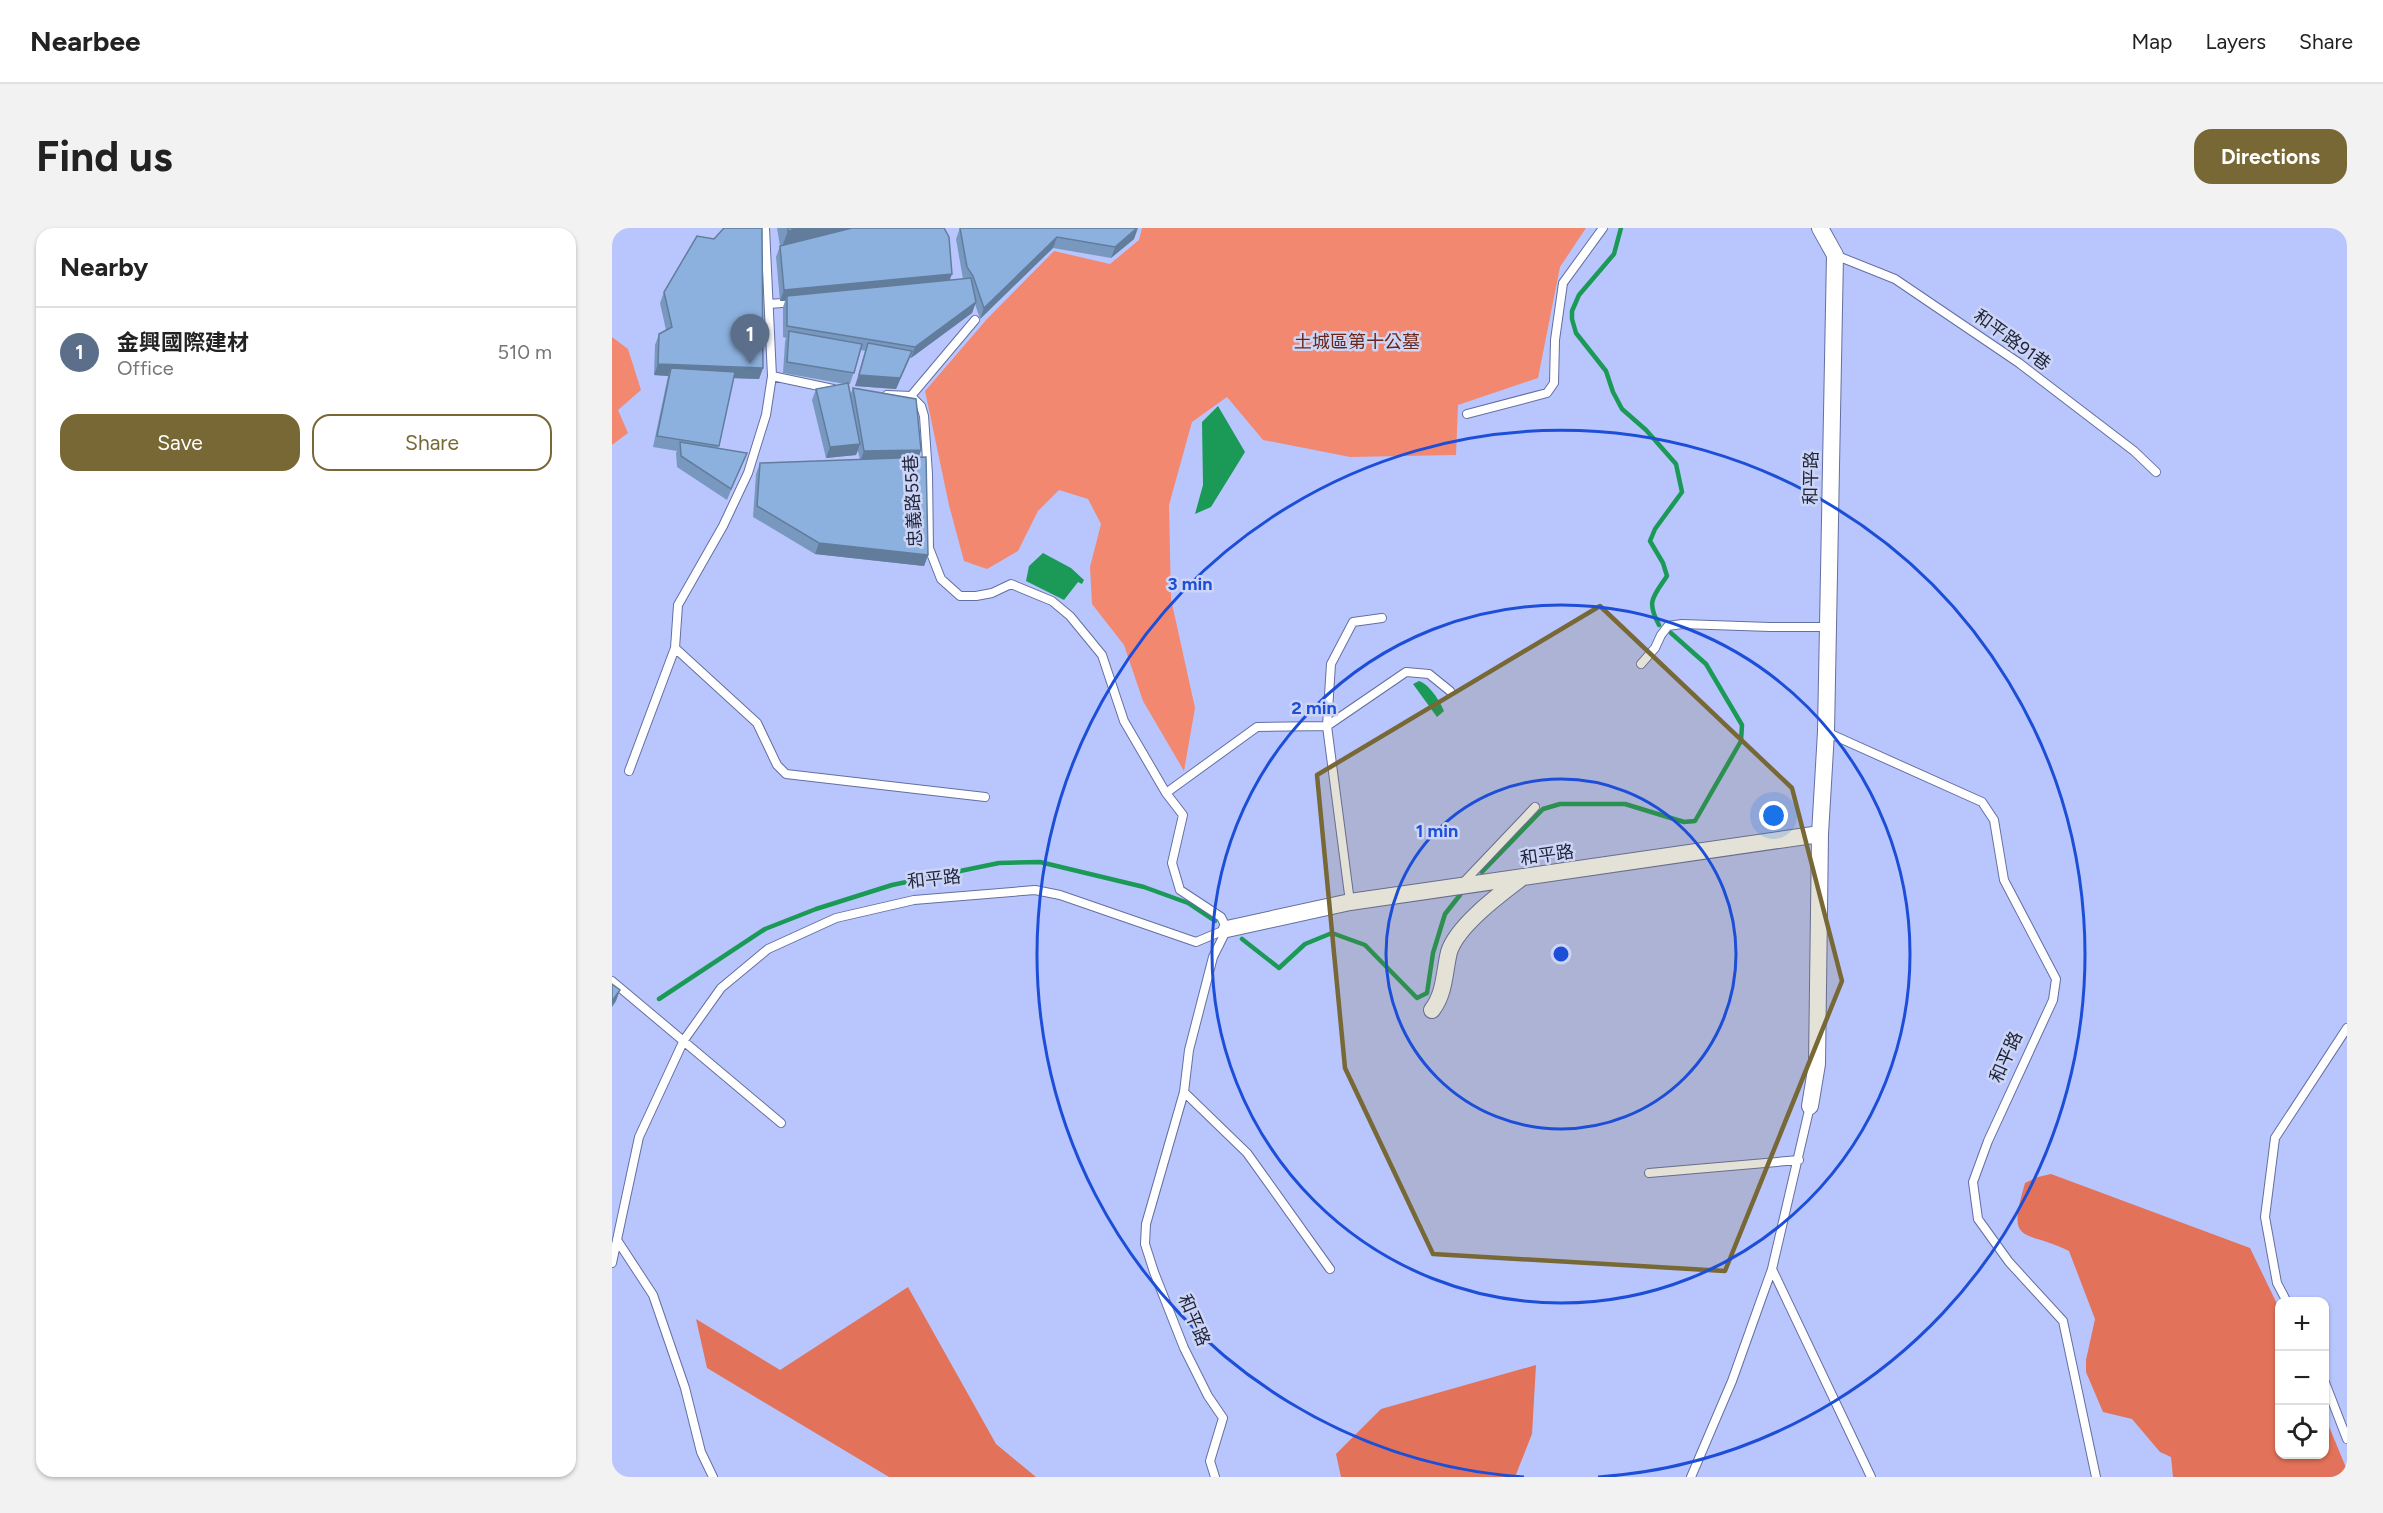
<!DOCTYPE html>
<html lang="en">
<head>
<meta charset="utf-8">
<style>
  body { margin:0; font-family:Figtree,"Noto Sans TC",sans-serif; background:#f2f2f2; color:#222 }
  .controls { position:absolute; right:18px; bottom:18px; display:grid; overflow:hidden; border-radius:12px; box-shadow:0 2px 4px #0004 }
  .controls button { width:54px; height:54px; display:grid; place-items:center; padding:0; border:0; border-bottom:2px solid #e0e0e0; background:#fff; color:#222; font:30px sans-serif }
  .you { position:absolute; left:1162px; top:588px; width:21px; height:21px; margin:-15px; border:4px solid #fff; border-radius:50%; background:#1a73e8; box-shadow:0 0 0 9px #1a73e833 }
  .badge { display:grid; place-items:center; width:39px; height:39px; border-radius:50%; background:#776836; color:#fff; font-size:20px; font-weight:700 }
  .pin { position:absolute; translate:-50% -50px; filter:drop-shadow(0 2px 3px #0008) }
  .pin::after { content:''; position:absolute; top:32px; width:21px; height:18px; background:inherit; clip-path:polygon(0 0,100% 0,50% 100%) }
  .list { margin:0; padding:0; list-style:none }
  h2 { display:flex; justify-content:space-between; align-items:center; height:78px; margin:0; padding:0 24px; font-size:26px }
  h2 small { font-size:20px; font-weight:400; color:#767676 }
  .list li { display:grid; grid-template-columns:39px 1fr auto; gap:18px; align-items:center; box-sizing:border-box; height:90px; padding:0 24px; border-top:2px solid #e0e0e0 }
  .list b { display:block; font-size:22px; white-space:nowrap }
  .list p { margin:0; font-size:20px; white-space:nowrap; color:#767676 }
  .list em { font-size:20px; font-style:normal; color:#767676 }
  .actions { display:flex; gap:12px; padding:18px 24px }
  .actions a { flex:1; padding:14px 0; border:2px solid #776836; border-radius:18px; text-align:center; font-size:21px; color:#776836 }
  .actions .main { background:#776836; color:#fff }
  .icon { flex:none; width:33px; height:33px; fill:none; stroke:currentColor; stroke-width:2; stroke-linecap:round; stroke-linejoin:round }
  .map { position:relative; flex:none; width:1735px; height:1249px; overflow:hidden; border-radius:18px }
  header { display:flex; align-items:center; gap:36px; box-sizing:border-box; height:84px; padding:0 30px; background:#fff; border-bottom:2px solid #e0e0e0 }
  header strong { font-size:28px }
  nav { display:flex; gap:33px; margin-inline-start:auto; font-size:21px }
  .intro { display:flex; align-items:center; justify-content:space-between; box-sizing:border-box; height:144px; padding:0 36px }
  h1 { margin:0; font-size:42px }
  .button { padding:15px 27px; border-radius:18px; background:#776836; color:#fff; font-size:21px; font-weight:700 }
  main { display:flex; gap:36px; padding:0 36px }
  aside { flex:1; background:#fff; border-radius:18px; box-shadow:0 2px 4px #0004 }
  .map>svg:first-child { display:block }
  .green { fill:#f28870 }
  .forest { fill:#e27259 }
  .water { fill:#1b9957 }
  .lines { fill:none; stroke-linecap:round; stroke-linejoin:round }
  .stream { stroke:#1b9957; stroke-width:4.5 }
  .lane-casing { stroke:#646fa1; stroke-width:10 }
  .street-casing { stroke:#646fa1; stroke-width:18 }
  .lane { stroke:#fff; stroke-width:8 }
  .street { stroke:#fff; stroke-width:16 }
  .wall { fill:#7898c0 }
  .shaded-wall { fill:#627c9c }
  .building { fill:#8cb1df; stroke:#627c9c; stroke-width:1.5 }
  .marked { fill:#776836; fill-opacity:0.2; stroke:#776836; stroke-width:4.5; stroke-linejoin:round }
  .ring { fill:none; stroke:#1d4ed8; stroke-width:3 }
  .labels { text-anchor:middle; stroke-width:5; stroke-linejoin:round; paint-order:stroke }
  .street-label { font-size:18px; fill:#1f2438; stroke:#ccd5f6 }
  .park-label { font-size:18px; fill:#6d2616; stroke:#ccd5f6 }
  .centre { fill:#1d4ed8; stroke:#ccd5f6; stroke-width:3 }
  .ring-label { font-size:18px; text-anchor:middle; font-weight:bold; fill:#1d4ed8; stroke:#ccd5f6; stroke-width:5; stroke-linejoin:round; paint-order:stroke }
</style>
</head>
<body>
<header>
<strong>Nearbee</strong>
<nav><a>Map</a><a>Layers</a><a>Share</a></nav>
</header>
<div class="intro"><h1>Find us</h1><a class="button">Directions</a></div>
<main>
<aside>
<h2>Nearby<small></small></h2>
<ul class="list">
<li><span class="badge" style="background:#5c6f8a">1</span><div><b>金興國際建材</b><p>Office</p></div><em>510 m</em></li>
</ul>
<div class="actions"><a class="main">Save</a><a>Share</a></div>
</aside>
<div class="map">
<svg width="1735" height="1249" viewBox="0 0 1735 1249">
  <rect width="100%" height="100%" fill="#b9c6fd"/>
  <path class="green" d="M530 0H974L948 39 926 150 846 177 844 227 738 229 651 212 615 169 580 194 557 277 559 371 583 480 572 543 531 473 512 417 480 376 478 339 489 296 476 271 447 262 426 283 406 323 375 341 352 333 337 277 313 163 375 91 442 23 498 36 527 12Z
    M0 109 16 121 29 162 6 182 16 205 0 217Z"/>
  <path class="forest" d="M1439 946 1638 1020 1667 1080 1668 1226H1712L1713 1189 1735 1242V1249H1561L1559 1229 1548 1224 1520 1191 1491 1184 1474 1144V1132L1483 1091 1457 1023C1412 1000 1394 1020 1413 955L1426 949Z
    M296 1059 384 1216 424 1249H277L95 1140 84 1091 168 1142Z
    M924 1137 920 1206 903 1249H729L724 1226 769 1181Z"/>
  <path class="water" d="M606 178 633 224 599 279 583 286 591 257 590 194Z
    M431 325 459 340 472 352 470 356 466 354 452 372 414 353 417 338Z
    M807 453C817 456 828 473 832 483L825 489 801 456Z"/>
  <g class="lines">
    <path class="stream" d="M1009 0 1002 26 967 67 960 83V91L964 105 994 143 1001 164 1010 181 1034 202 1064 236 1070 264 1043 301 1038 313 1051 335 1055 348C1041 369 1034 373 1047 397
      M870 644 931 581 948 576H1013L1072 594 1083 593 1129 513 1130 497 1094 436 1059 405
      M630 711 667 740 693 716 720 705 753 717 805 770 815 765 821 725 833 686 848 667
      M47 771 153 701 204 681 280 657 387 635 428 634 532 659 576 675 603 693"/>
    <defs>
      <path id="lane" d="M1223 27 1283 51 1407 135 1522 223 1544 244
        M157 76 183 74
        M160 148 221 161
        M275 167 299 168 309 178 312 188 316 246 317 320 329 351 348 368H364L380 365 399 356 440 373 458 388 490 427 512 493 554 565
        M299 168 363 92
        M855 186 935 165 942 155 943 112 951 55 991 0
        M63 420 145 495 165 537 174 546 373 569
        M1029 436 1043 420 1049 407 1056 398 1070 396 1158 399H1216
        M1214 504 1370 574 1382 592 1392 652 1444 751 1441 772 1376 913 1361 954 1366 991 1397 1034 1451 1093 1484 1249
        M17 543 63 420 66 377 111 298 136 245 154 187 160 148 153 0
        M849 657 923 579
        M738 674 715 498 794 444 817 446 838 463
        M615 701 609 689 568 662 560 635 571 587 554 565 645 499 715 498 719 436 741 394 770 390
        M0 753 169 895
        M572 864 635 925 718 1041
        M1198 878 1160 1041 1259 1249
        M1037 945 1187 932
        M5 1012 41 1067 73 1160 89 1224 101 1249
        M0 1035 27 909 72 812 109 760 156 721 224 690 302 672 423 662 448 667 584 714 615 701
        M1675 1074 1665 1055 1653 989 1663 910 1735 800
        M1712 1152 1735 1211
        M603 1249 598 1233 611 1190 596 1168 572 1120 542 1044 533 1016 534 996 572 864 577 822 601 729 615 701
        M1079 1249 1120 1153 1160 1041"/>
      <path id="street" d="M615 701 738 674 1208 606
        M820 782C833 765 832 745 837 724 845 698 887 667 908 651
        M1198 878 1205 836 1208 606 1214 504 1223 27 1208 0"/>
    </defs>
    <use href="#lane" class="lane-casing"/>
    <use href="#street" class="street-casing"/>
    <use href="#lane" class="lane"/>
    <use href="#street" class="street"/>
  </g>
  <path class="wall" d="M165 0H332L338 52 351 51 344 11 348 0 522 11 499 30 441 20 368 91 363 76 360 85 299 130H298L284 161 243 158 253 123 249 122 238 156H236L238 167 241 160 309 222 307 229 316 327 312 338 203 326 141 289 144 246 148 235 248 232 246 223 244 227 214 230 200 172 204 161 233 156 171 145 173 114 174 110 171 109V79L173 73H168L164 29 168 18Z
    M102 11 151 140 147 151 121 150 106 220 130 236 115 272 65 239 64 225 65 223 41 219 56 148 42 147 43 117 47 106 54 102 48 75 52 64Z"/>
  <path class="shaded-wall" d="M187 0H239L168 24 176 3Z
    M526 0 522 11 499 30 503 19Z
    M445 9 441 20 368 91 372 80Z
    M340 46 336 57 175 68 173 73H168L172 62Z
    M364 74 360 85 299 130 303 119Z
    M300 123 284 161 243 158 247 147Z
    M46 136 151 140 147 151 58 148 59 140 56 148 42 147Z
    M248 216 244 227 214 230 218 219Z
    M309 222 305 233 248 234 252 223Z
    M207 315 316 327 312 338 203 326Z
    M8 762 4 773 0 779V773Z"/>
  <path class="building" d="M112 0H150L151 140 46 136 47 106 60 99 52 64 85 8 102 11Z
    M176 0H187L176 3Z
    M240 0H332L337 9 340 46 172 62 168 18Z
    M348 0H525L503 19 445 9 372 80 361 48 355 39Z
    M359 50 364 74 303 119 175 98V68Z
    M177 103 250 116 242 145 175 134Z
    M256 115 300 123 288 150 247 147Z
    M59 140 123 144 107 218 45 208Z
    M236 155 248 216 218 219 204 161Z
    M241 160 304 171 309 222 252 223Z
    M68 214 135 225 119 261 69 228Z
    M314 229 316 327 207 315 145 278 148 235Z
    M0 756 8 762 0 773Z"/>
  <path class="marked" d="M988 378 1180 560 1230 753 1113 1043 821 1026 733 840 705 547Z"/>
  <g class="ring">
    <circle cx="949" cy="726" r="175"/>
    <circle cx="949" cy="726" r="349"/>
    <path d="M912 1249A524 524 0 1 1 986 1249"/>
  </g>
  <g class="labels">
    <g class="street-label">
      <text transform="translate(1400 112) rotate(36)" y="6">和平路91巷</text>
      <text transform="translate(1199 250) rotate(-89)" y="6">和平路</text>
      <text transform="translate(301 273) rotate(-93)" y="6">忠義路55巷</text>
      <text transform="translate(935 627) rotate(-8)" y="6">和平路</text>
      <text transform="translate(322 651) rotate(-6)" y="6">和平路</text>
      <text transform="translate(1394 829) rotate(-66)" y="6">和平路</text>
      <text transform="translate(582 1092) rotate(67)" y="6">和平路</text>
    </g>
    <g class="park-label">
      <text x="745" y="120">土城區第十公墓</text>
    </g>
  </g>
  <circle cx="949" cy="726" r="9" class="centre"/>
  <g class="ring-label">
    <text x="578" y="362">3 min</text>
    <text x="702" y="486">2 min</text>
    <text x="825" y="609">1 min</text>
  </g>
</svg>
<div class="controls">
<button>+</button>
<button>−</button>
<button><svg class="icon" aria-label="locate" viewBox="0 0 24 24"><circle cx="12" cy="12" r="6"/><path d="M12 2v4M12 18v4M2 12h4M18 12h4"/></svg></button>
</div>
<div class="you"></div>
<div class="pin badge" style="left:138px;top:136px;background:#5c6f8a">1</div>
</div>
</main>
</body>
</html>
